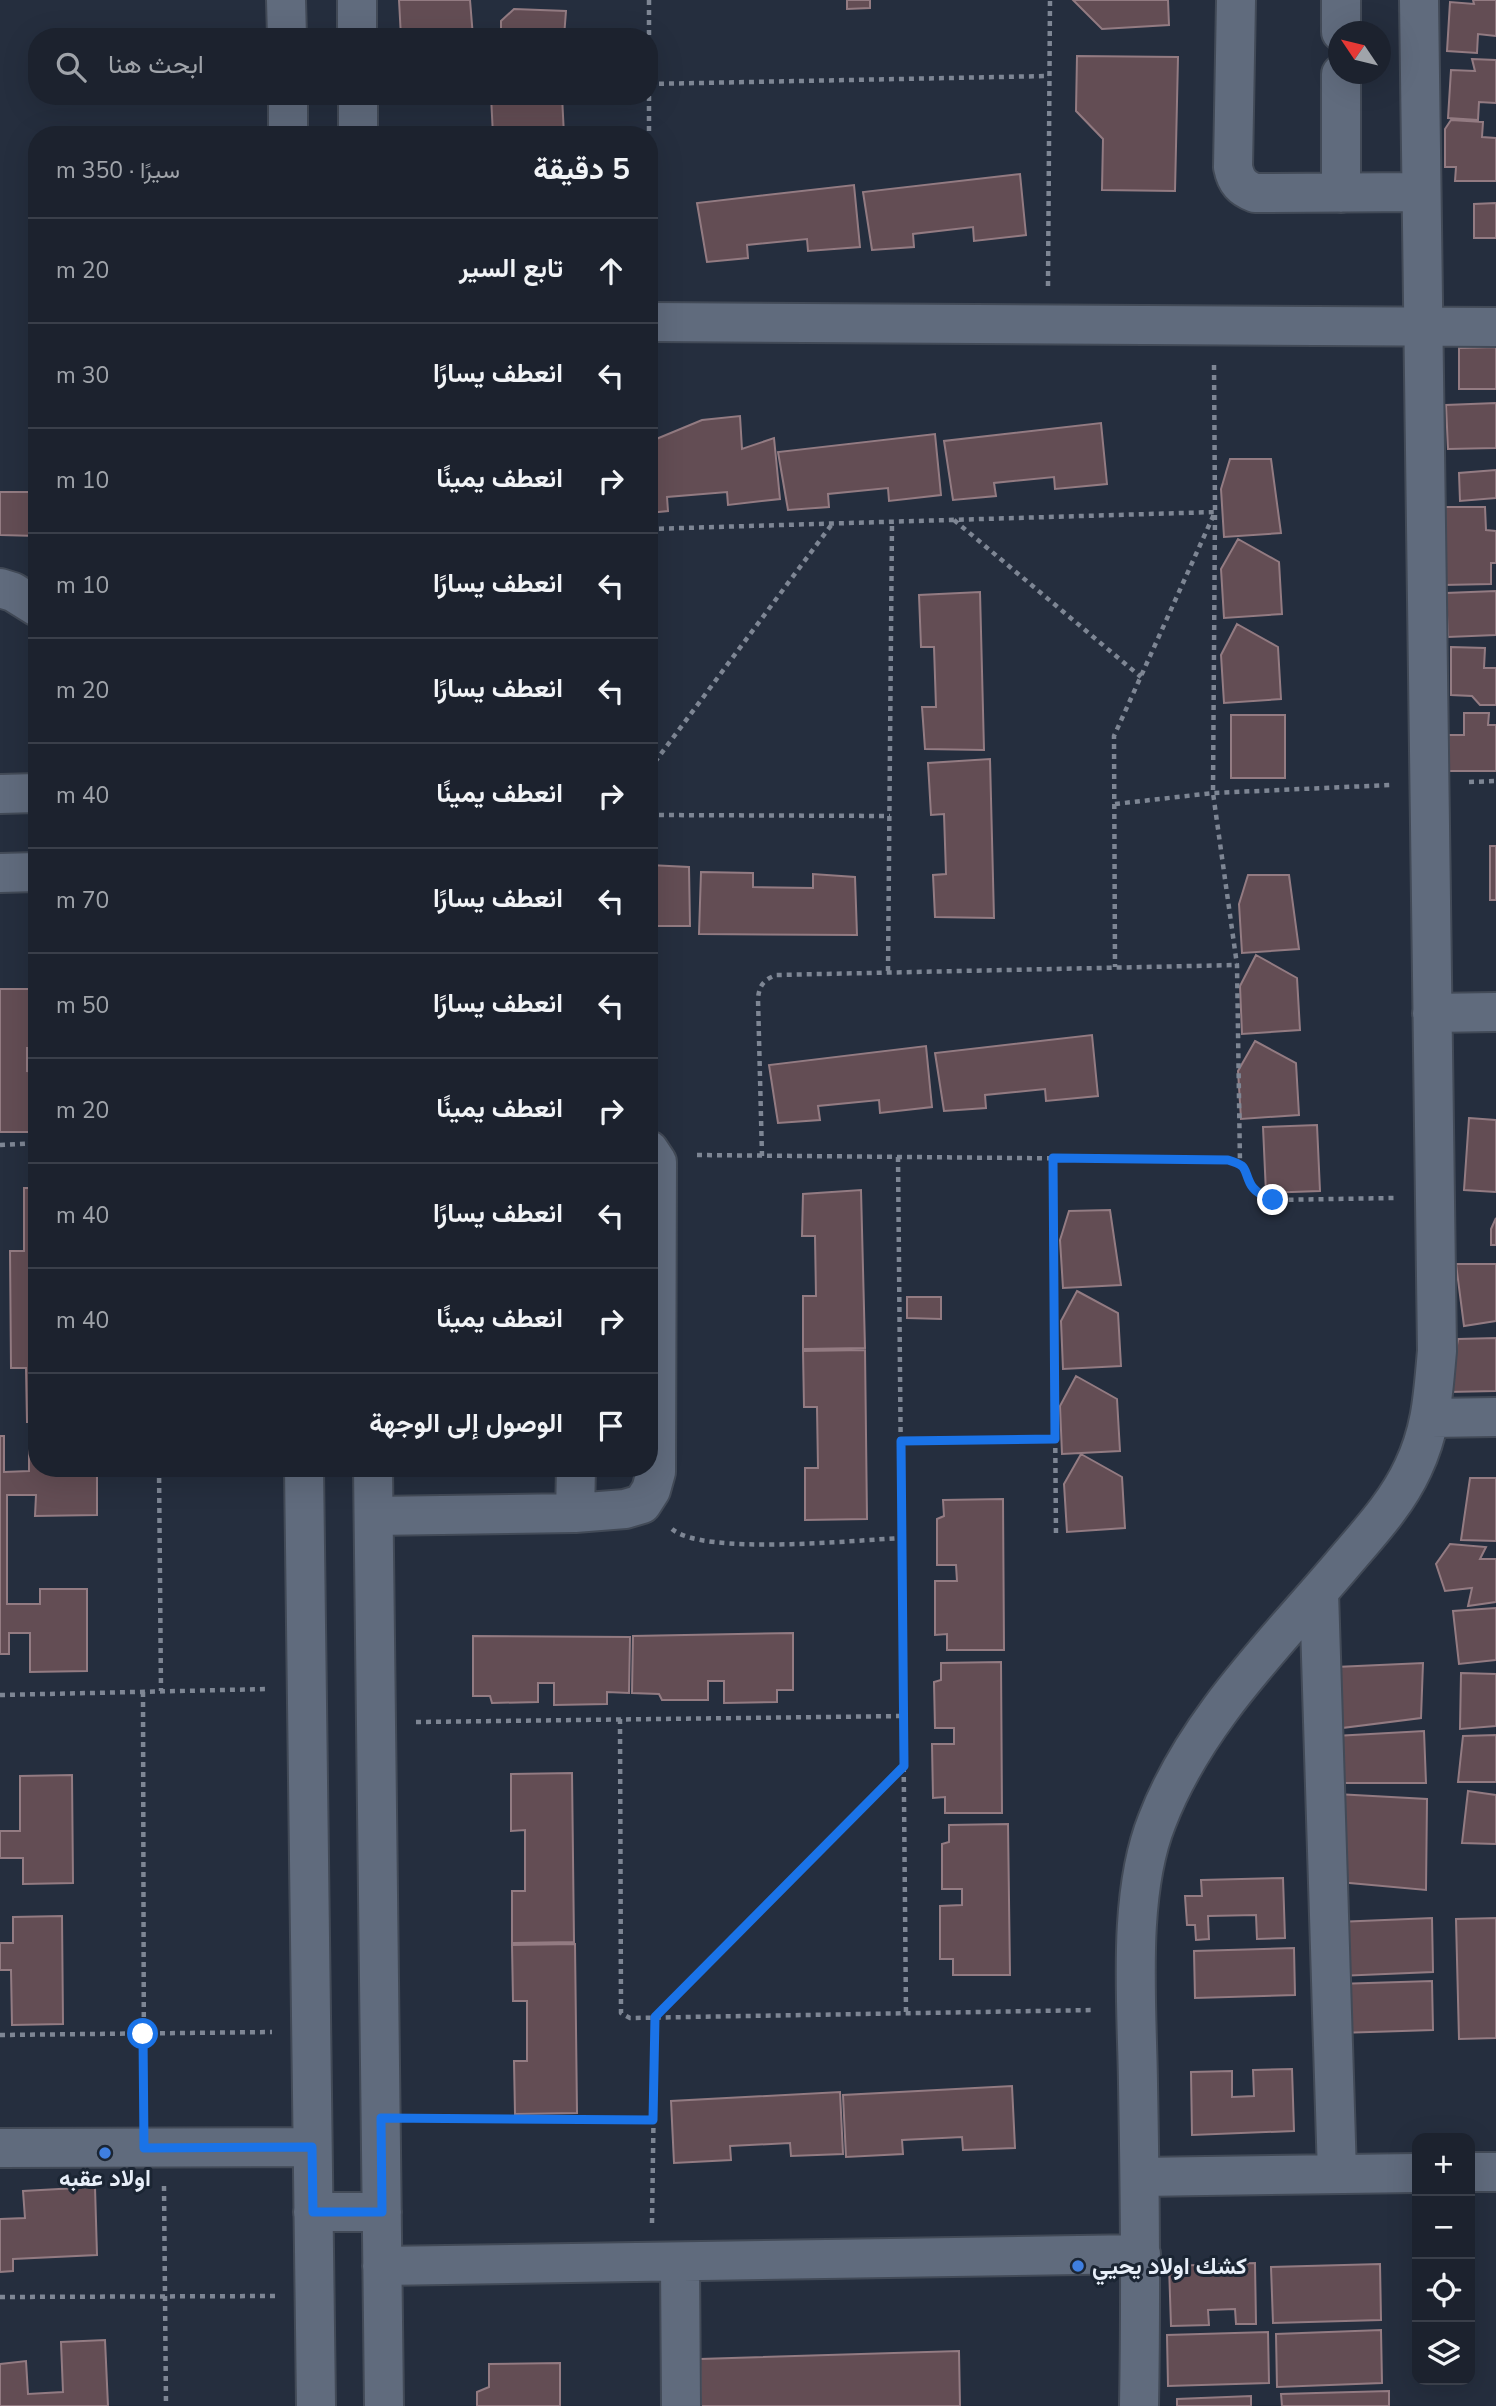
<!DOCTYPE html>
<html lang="ar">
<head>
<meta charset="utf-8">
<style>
  body { margin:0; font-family:"Nunito Sans",Vazirmatn,sans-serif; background:#292f3a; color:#f1f3f6; direction:rtl }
  .controls { position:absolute; right:21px; bottom:21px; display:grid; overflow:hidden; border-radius:14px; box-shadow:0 7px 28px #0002 }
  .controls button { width:63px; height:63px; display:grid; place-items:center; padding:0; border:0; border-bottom:2px solid #3a3f4a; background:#1c222e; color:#f1f3f6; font:35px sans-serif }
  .compass { position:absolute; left:1328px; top:21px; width:63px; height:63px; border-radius:50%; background:#1c222e; box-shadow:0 7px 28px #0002; rotate:305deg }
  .stop { position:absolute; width:21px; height:21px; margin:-16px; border:5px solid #1a73e8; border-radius:50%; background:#fff }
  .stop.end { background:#1a73e8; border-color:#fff; box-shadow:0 2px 7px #0008 }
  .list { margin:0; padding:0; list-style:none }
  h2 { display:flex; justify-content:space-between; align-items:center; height:91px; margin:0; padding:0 28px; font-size:30px }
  h2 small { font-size:23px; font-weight:400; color:#a0a4aa }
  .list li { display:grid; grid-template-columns:46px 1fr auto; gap:21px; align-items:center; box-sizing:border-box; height:105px; padding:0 28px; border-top:2px solid #3a3f4a }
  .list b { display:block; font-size:26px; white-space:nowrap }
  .list em { font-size:23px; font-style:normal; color:#a0a4aa }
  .icon { flex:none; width:38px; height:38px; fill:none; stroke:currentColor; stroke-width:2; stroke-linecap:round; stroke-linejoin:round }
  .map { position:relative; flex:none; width:1496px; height:2406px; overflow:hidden; direction:ltr }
  .search { position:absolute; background:#1c222e; box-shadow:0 7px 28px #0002; left:28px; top:28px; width:630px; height:77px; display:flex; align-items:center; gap:18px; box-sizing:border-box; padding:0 24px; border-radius:28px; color:#a0a4aa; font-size:26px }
  .panel { position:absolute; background:#1c222e; box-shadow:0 7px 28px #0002; left:28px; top:126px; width:630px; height:1351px; border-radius:28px; direction:rtl }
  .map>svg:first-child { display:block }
  .building { fill:#634d54; stroke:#937b82; stroke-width:2 }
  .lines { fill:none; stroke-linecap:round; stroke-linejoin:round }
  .minor-casing { stroke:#424a57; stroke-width:42 }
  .path { stroke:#7e8694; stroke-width:4.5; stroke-dasharray:5 5; stroke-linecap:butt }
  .minor { stroke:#606b7d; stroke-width:38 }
  .route { stroke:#1a73e8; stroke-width:9 }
  .shop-dot { fill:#3f7fe0; stroke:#1b2533; stroke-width:2.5 }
  .labels { text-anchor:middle; stroke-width:6; stroke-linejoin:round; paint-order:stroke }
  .poi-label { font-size:23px; font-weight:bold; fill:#e7eef8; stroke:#1b2533 }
</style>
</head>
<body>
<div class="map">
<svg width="1496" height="2406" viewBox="0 0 1496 2406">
  <rect width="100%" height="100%" fill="#252e3e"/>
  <path class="building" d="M399 0H470L473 37H401Z
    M847 0H870V8L847 9Z
    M1073 0H1168L1169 25 1102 29Z
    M1473 0H1496V36L1478 34 1477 53 1447 51 1450 2 1474 4Z
    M514 9 566 11 564 37H501V21Z
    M1077 56 1178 57 1175 191 1102 190 1103 139 1076 111Z
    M1472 59 1496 60V103L1479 102 1478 120 1448 118 1451 70 1475 71Z
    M491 96H562L564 135H493Z
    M1451 120 1483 122 1482 137 1496 138V181H1455L1456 167H1445V129Z
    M1020 174 1026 235 974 241 973 227 913 234 914 247 872 250 863 192Z
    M854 185 860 247 808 251 807 239 747 245 748 258 707 262 697 203Z
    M1496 203V238H1474V204Z
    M1496 347V389H1459V348Z
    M1496 403V448L1448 449 1446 405Z
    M740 416 742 449 774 438 780 499 728 505 727 492 667 497 668 511 649 513V442L702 420Z
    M1101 423 1107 484 1055 489 1054 477 994 483 996 496 953 500 944 441Z
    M935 434 941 495 889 501 888 488 828 494 829 507 788 510 778 452Z
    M1230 459H1271L1281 533 1224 537 1221 489Z
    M1496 470V498L1460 501 1459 473Z
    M0 492H37V536L0 535Z
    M1443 507H1485L1486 530 1496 531V563H1491V584L1443 585Z
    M1238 539 1279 562 1282 614 1224 618 1221 569Z
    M1496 591V635L1448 637 1446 593Z
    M980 592 984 750 925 749 922 707H936L934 647H921L919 595Z
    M1237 624 1278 647 1281 699 1224 703 1221 655Z
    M1451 647 1485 648 1484 668H1496V705H1480L1472 696 1451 695Z
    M1464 713H1489L1488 725H1496V771H1444L1446 735H1464Z
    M1231 715H1285V778H1231Z
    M990 759 994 918 935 917 933 875 946 874 944 814 931 815 928 763Z
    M1490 846H1496V900H1490Z
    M649 865 689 867 690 926H649Z
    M701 872 753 873V887L813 888V874L855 877 857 935 699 934Z
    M1248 875H1289L1299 949 1242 953 1239 904Z
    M1256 955 1297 978 1300 1030 1242 1034 1240 986Z
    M0 989H37V1048H27V1071L37 1072V1132H0Z
    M1092 1035 1098 1096 1046 1101 1045 1089 985 1095 986 1108 944 1111 935 1053Z
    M1255 1041 1296 1063 1299 1115 1241 1119 1238 1071Z
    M926 1046 932 1107 880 1113 879 1100 818 1106 820 1120 778 1123 769 1065Z
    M1469 1118 1496 1120V1192L1464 1190Z
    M1317 1125 1320 1191 1266 1193 1263 1127Z
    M24 1188H37V1422H27L26 1368H11L10 1251H24Z
    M861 1190 865 1348 803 1349V1296H816L815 1236H802L803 1194Z
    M1110 1210 1121 1285 1063 1288 1060 1240 1069 1211Z
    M1496 1218V1245H1491V1229Z
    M1456 1264H1496V1321L1464 1326Z
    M1077 1291 1118 1313 1121 1366 1063 1369 1061 1321Z
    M907 1297H941V1319L907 1318Z
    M1496 1338V1391L1449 1392 1458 1339Z
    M865 1350 867 1519 805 1520V1468H818L817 1407H804L803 1351Z
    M1076 1376 1117 1399 1120 1451 1062 1454 1060 1406Z
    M29 1424H37V1468H97V1515L35 1516 36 1495H7V1604H40V1589H87V1671L30 1672V1633H9V1654H0V1436H4V1472L29 1471Z
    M1081 1454 1122 1477 1125 1528 1067 1532 1064 1484Z
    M1470 1478H1496V1541L1461 1540Z
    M1003 1499 1004 1650H947V1634L935 1635V1581H957L956 1565H937V1519L944 1516 943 1500Z
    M1450 1544 1486 1547 1480 1559H1496V1602L1468 1606 1472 1588 1445 1591 1436 1564Z
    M1496 1608V1660L1459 1664 1453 1611Z
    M793 1633V1690H777V1702L724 1703V1681H708V1700H662L659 1694 632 1693 633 1636Z
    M473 1636 630 1637 629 1693 607 1692V1704L554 1705V1683H538V1702L492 1703 490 1696H473Z
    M1001 1662 1002 1813H945V1797L933 1798 932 1744H954V1728H935L934 1682 941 1680V1663Z
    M1423 1663 1421 1718 1334 1729 1336 1667Z
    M1461 1673 1496 1674V1726L1460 1729Z
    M1424 1731 1426 1783H1338L1335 1736Z
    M1496 1735V1782H1458L1463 1736Z
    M572 1773 574 1942 512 1943V1891H525V1830L511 1831V1774Z
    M72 1775 73 1883 23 1884V1858H0V1831H20V1776Z
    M1468 1791 1496 1795V1844L1462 1843Z
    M1336 1794 1427 1799 1426 1890 1339 1882Z
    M1008 1824 1010 1975H953V1959H940V1906L962 1905V1889H942V1844L949 1842V1825Z
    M1283 1878 1285 1938 1257 1939 1256 1915 1208 1916 1209 1939 1196 1940 1195 1925H1187L1185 1896H1202L1201 1880Z
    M62 1916 63 2024 12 2025 11 1970H0V1943H13V1917Z
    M1432 1918 1433 1972 1338 1976 1337 1922Z
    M1496 1918V2038L1459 2039 1456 1919Z
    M575 1944 577 2113 515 2114 514 2061H527V2001H513L512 1945Z
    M1294 1948 1295 1995 1195 1998 1194 1951Z
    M1432 1981 1433 2030 1339 2033 1337 1984Z
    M1292 2069 1294 2131 1192 2135 1191 2072 1232 2071V2097L1254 2096 1253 2070Z
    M1012 2086 1015 2148 963 2150 962 2137 902 2140 903 2154 846 2157 843 2095Z
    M840 2092 843 2154 791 2156 790 2143 730 2146 731 2160 674 2163 671 2101Z
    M95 2187 97 2255 13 2259V2271L0 2272V2219L25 2218 23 2191Z
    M1255 2263 1256 2324H1236L1235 2309 1208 2310 1209 2325 1171 2326 1169 2266Z
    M1380 2264 1381 2320 1273 2323 1271 2267Z
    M1381 2330 1382 2383 1277 2387 1276 2334Z
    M1268 2332 1269 2383 1168 2386 1167 2335Z
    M105 2340 108 2406H0V2364L26 2361 28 2394 63 2392 61 2342Z
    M959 2351 960 2406H701L700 2359Z
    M560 2363V2406H477V2392L489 2387V2364Z
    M1389 2391V2406H1282L1281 2394Z
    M1251 2396V2406H1177V2399Z"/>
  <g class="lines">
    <defs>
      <path id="minor" d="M286 0 287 37
        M357 0V37
        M1236 0 1233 167C1236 182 1242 188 1255 193L1421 192
        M1341 0V32
        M1341 74V193
        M288 96V135
        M358 96V135
        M649 322 1496 327
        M0 588 13 592 37 607
        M0 794 37 793
        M0 873 37 872
        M1432 1013 1496 1012
        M1431 1418 1496 1417
        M304 1468 316 2406
        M373 1468 384 2406
        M575 1513 576 1468
        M374 1516 575 1513 625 1509 642 1504 651 1490 656 1472 657 1162 649 1150
        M1319 1592 1337 2174
        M0 2148 312 2147
        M1470 2172H1496
        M1140 2177 1417 2173
        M313 2212H382
        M680 2262 681 2406
        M382 2266 1141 2254
        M1139 2406C1141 2298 1140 2191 1138 2084 1137 2003 1127 1896 1157 1821 1195 1722 1274 1645 1341 1566 1367 1535 1396 1505 1413 1468 1432 1428 1433 1394 1437 1351L1419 0"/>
    </defs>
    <use href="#minor" class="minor-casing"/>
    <path class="path" d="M649 0V37
      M649 84 1049 76
      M649 96V135
      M649 147 650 283
      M1048 286 1050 0
      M1214 365 1215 512 1213 793 1237 965 1240 1164
      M954 520 1141 677
      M649 529 1215 512 1114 736 1115 967
      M649 770 832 524
      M1469 782 1496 781
      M1115 804 1213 793 1390 785
      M649 815 890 816
      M888 971 892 522
      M0 1145 37 1143
      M697 1155 1228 1160C1248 1166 1243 1168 1250 1183 1254 1192 1264 1196 1273 1200L1394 1198
      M762 1156 758 999C759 986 763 980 776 975L1237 965
      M898 1157 906 2013
      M1053 1158 1056 1536
      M901 1441 1055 1439
      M159 1468 161 1691
      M672 1529C703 1556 856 1540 902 1538
      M143 1692 144 2108
      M0 1695 269 1689
      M620 1719 621 2013 630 2018 1095 2010
      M416 1722 904 1716
      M0 2035 272 2032
      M420 2118 653 2121
      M164 2186 166 2406
      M652 2223 655 2017 904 1766
      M0 2297 276 2296"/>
    <use href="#minor" class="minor"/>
  </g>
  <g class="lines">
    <path class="route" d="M143 2034 144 2148 312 2147 313 2212H382L381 2118 653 2120 655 2017 904 1766 901 1441 1055 1439 1053 1158 1228 1160C1248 1166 1243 1168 1250 1183 1254 1192 1264 1196 1273 1200"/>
  </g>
  <g class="shop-dot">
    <circle cx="105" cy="2153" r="7"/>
    <circle cx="1078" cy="2266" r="7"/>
  </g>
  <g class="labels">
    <g class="poi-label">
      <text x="105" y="2186">اولاد عقبه</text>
      <text x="1092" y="2274" text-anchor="start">كشك اولاد يحيي</text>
    </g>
  </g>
</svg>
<div class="controls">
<button>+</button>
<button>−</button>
<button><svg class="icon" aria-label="locate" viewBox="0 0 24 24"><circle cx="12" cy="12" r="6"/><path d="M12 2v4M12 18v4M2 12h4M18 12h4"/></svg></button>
<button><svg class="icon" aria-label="layers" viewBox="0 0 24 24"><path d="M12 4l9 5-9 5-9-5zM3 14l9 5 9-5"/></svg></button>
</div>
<svg class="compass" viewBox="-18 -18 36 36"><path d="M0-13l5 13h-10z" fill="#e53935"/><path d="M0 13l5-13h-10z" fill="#a0a4aa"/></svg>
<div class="stop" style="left:143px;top:2034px"></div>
<div class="stop end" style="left:1273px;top:1200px"></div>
<div class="search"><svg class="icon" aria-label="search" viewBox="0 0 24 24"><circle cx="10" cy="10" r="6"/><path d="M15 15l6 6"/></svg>ابحث هنا</div>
<section class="panel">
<h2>5 دقيقة<small>سيرًا · 350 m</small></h2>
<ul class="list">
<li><svg class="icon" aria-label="ahead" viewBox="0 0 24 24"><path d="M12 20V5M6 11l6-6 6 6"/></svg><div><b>تابع السير</b></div><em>20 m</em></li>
<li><svg class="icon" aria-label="left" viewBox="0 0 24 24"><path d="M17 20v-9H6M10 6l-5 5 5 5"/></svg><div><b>انعطف يسارًا</b></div><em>30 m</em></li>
<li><svg class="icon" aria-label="right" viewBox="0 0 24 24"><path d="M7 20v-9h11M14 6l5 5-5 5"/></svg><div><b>انعطف يمينًا</b></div><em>10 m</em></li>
<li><svg class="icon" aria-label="left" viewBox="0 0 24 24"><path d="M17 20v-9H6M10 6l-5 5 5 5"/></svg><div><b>انعطف يسارًا</b></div><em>10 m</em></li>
<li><svg class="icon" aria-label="left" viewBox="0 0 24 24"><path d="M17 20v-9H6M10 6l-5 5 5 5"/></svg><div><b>انعطف يسارًا</b></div><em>20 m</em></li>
<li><svg class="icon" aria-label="right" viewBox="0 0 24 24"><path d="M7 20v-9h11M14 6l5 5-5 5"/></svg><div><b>انعطف يمينًا</b></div><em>40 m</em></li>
<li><svg class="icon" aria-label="left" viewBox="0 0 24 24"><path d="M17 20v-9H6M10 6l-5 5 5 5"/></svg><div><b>انعطف يسارًا</b></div><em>70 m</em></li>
<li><svg class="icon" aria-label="left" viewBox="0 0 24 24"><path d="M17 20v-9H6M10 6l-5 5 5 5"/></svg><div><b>انعطف يسارًا</b></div><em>50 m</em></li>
<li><svg class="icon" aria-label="right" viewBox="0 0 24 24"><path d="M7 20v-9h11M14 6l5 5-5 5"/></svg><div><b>انعطف يمينًا</b></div><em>20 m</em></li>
<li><svg class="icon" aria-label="left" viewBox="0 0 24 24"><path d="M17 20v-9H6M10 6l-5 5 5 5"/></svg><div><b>انعطف يسارًا</b></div><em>40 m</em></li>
<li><svg class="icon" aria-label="right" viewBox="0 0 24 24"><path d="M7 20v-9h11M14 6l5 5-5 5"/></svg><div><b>انعطف يمينًا</b></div><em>40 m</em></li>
<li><svg class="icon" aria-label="arrive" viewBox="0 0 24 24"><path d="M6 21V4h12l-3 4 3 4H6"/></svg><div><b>الوصول إلى الوجهة</b></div></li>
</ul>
</section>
</div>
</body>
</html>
